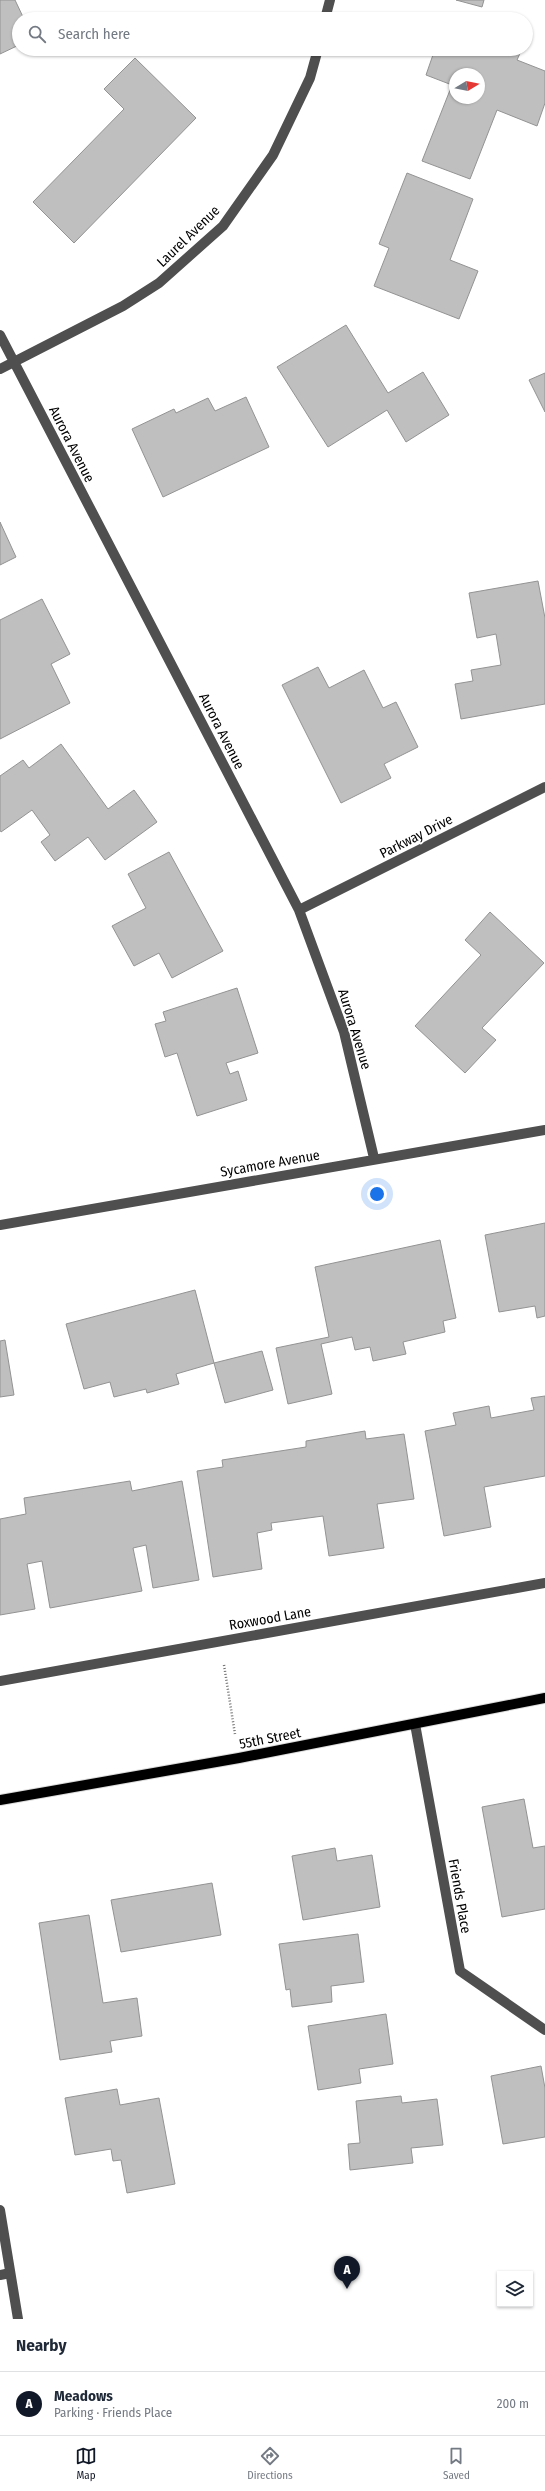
<!DOCTYPE html>
<html lang="en">
<head>
<meta charset="utf-8">
<style>
  body { margin:0; font-family:"Fira Sans Condensed",sans-serif; background:#f6f6f7; color:#1f2937 }
  .controls { position:absolute; right:12px; bottom:12px; display:grid; overflow:hidden; border-radius:0px; box-shadow:0 1px 3px #0004 }
  .controls button { width:36px; height:36px; display:grid; place-items:center; padding:0; border:0; border-bottom:1px solid #e0e1e3; background:#fff; color:#1f2937; font:20px sans-serif }
  .compass { position:absolute; left:449px; top:68px; width:36px; height:36px; border-radius:50%; background:#fff; box-shadow:0 1px 3px #0004; rotate:80deg }
  .you { position:absolute; left:377px; top:1194px; width:14px; height:14px; margin:-10px; border:3px solid #fff; border-radius:50%; background:#1a73e8; box-shadow:0 0 0 6px #1a73e833 }
  .badge { display:grid; place-items:center; width:26px; height:26px; border-radius:50%; background:#111827; color:#fff; font-size:13px; font-weight:700 }
  .pin { position:absolute; translate:-50% -33px; filter:drop-shadow(0 1px 2px #0008) }
  .pin::after { content:''; position:absolute; top:21px; width:14px; height:12px; background:inherit; clip-path:polygon(0 0,100% 0,50% 100%) }
  .list { margin:0; padding:0; list-style:none }
  h2 { display:flex; justify-content:space-between; align-items:center; height:52px; margin:0; padding:0 16px; font-size:17px }
  h2 small { font-size:13px; font-weight:400; color:#747a83 }
  .list li { display:grid; grid-template-columns:26px 1fr auto; gap:12px; align-items:center; box-sizing:border-box; height:64px; padding:0 16px; border-top:1px solid #e0e1e3 }
  .list b { display:block; font-size:15px; white-space:nowrap }
  .list p { margin:0; font-size:13px; white-space:nowrap; color:#747a83 }
  .list em { font-size:13px; font-style:normal; color:#747a83 }
  .icon { flex:none; width:22px; height:22px; fill:none; stroke:currentColor; stroke-width:2; stroke-linecap:round; stroke-linejoin:round }
  .map { position:relative; flex:none; width:545px; height:2319px; overflow:hidden }
  .search { position:absolute; background:#fff; box-shadow:0 1px 3px #0004; left:12px; right:12px; top:12px; height:44px; display:flex; align-items:center; gap:10px; box-sizing:border-box; padding:0 14px; border-radius:22px; color:#747a83; font-size:15px }
  .sheet { height:116px; background:#fff }
  nav { display:flex; justify-content:space-around; align-items:center; box-sizing:border-box; height:56px; border-top:1px solid #e0e1e3; background:#fff; font-size:11px; color:#747a83 }
  nav a { display:grid; justify-items:center; gap:2px }
  nav .on { color:#111827 }
  .map>svg:first-child { display:block }
  .building { fill:#bfbfbf; stroke:#939393; fill-rule:evenodd }
  .lines { fill:none; stroke-linecap:round; stroke-linejoin:round }
  .major-casing { stroke:#dbdbdb; stroke-width:12 }
  .path { stroke:#717171; stroke-width:2.5; stroke-dasharray:1 2; stroke-linecap:butt }
  .minor { stroke:#4f4f4f; stroke-width:10 }
  .major { stroke:#000; stroke-width:10 }
  .labels { text-anchor:middle; stroke-width:3.5; stroke-linejoin:round; paint-order:stroke }
  .street-label { font-size:14px; fill:#000; stroke:#fff }
</style>
</head>
<body>
<div class="map">
<svg width="545" height="2319" viewBox="0 0 545 2319">
  <rect width="100%" height="100%" fill="#fff"/>
  <path class="building" d="M0 0H15L24 19H19V45L0 54Z
    M456 0H484L482 7Z
    M435 49H522L517 60 545 71V103L537 126 497 110 470 179 422 161 452 85 426 75ZM455 74H479V98H455Z
    M135 58 196 118 74 243 33 202 124 109 104 89Z
    M407 173 473 199 450 260 478 271 459 319 374 286 389 248 379 244Z
    M346 325 388 393 423 372 449 415 406 442 387 410 328 447 277 367Z
    M545 373V412L529 380Z
    M246 397 269 447 163 497 132 429 174 409 176 413 208 398 215 411Z
    M0 522 16 557 0 565Z
    M538 581 545 618V704L461 719 455 684 473 681 471 670 501 665 496 634 477 638 469 593Z
    M42 599 70 654 51 664 70 703 0 739V620Z
    M318 667 329 688 364 670 383 708 396 702 418 747 384 764 391 778 341 803 282 685Z
    M61 744 108 809 134 790 157 822 105 860 88 837 55 861 41 842 50 835 32 810 1 832 0 830V776L23 760 29 768Z
    M169 852 223 951 172 978 159 953 134 966 112 926 146 908 128 874Z
    M490 912 544 963 482 1028 496 1040 465 1073 415 1026 481 955 465 940Z
    M237 988 258 1053 226 1063 230 1074 238 1071 247 1100 197 1116 177 1053 165 1057 155 1024 166 1021 163 1012Z
    M545 1223V1316L537 1318 535 1306 499 1312 485 1235Z
    M440 1240 456 1318 443 1321 445 1332 403 1342 406 1354 373 1361 370 1347 355 1350 352 1337 321 1344 332 1394 288 1404 276 1348 329 1337 315 1267Z
    M195 1290 214 1363 176 1374 179 1384 147 1393 146 1389 114 1397 110 1382 84 1389 66 1324Z
    M5 1340 14 1395 0 1397V1341Z
    M262 1351 273 1390 225 1403 214 1363Z
    M545 1396V1476L484 1487 491 1527 444 1536 425 1431 456 1425 453 1413 489 1406 491 1418 534 1410 531 1398Z
    M365 1431 366 1439 404 1434 414 1499 377 1504 384 1548 329 1556 323 1516 271 1523 272 1530 257 1533 262 1569 213 1577 197 1471 223 1467 222 1460 306 1447V1441Z
    M130 1481 132 1491 182 1481 199 1580 153 1588 146 1545 133 1548 142 1591 50 1608 42 1561 27 1564 35 1609 0 1615V1519L26 1514 24 1498Z
    M524 1799 533 1848 545 1846V1909L502 1917 482 1807Z
    M335 1848 337 1861 372 1855 380 1907 303 1920 292 1856Z
    M212 1883 221 1935 121 1952 111 1900Z
    M89 1915 103 2003 137 1998 142 2036 110 2041 112 2052 60 2060 39 1923Z
    M358 1934 364 1982 331 1986 332 2002 292 2007 290 1989 286 1990 279 1944Z
    M386 2014 393 2064 359 2069 361 2083 318 2090 308 2026Z
    M541 2066 545 2088V2137L503 2144 491 2076Z
    M117 2089 120 2105 159 2098 175 2184 127 2193 121 2160 113 2161 111 2149 75 2155 65 2098Z
    M401 2096 402 2103 437 2099 443 2145 411 2148 413 2163 350 2170 348 2144 360 2143 356 2101Z"/>
  <g class="lines">
    <defs>
      <path id="major" d="M0 1800 239 1758 545 1698"/>
    </defs>
    <use href="#major" class="major-casing"/>
    <path class="path" d="M224 1665 235 1734"/>
    <path class="minor" d="M325 19 330 0
      M0 335 299 910 344 1032 374 1158
      M0 369 123 306 159 283 223 226 273 155 310 78 318 49
      M299 910 545 787
      M0 1225 545 1130
      M0 1681 545 1583
      M415 1724 460 1971 545 2030
      M0 2210 18 2319
      M0 2275 10 2273"/>
    <use href="#major" class="major"/>
  </g>
  <g class="labels">
    <g class="street-label">
      <text transform="translate(188 236) rotate(-44)" y="5">Laurel Avenue</text>
      <text transform="translate(72 444) rotate(63)" y="5">Aurora Avenue</text>
      <text transform="translate(222 731) rotate(63)" y="5">Aurora Avenue</text>
      <text transform="translate(416 836) rotate(-27)" y="5">Parkway Drive</text>
      <text transform="translate(355 1029) rotate(73)" y="5">Aurora Avenue</text>
      <text transform="translate(270 1163) rotate(-10)" y="5">Sycamore Avenue</text>
      <text transform="translate(270 1618) rotate(-10)" y="5">Roxwood Lane</text>
      <text transform="translate(270 1738) rotate(-11)" y="5">55th Street</text>
      <text transform="translate(460 1896) rotate(80)" y="5">Friends Place</text>
    </g>
  </g>
</svg>
<div class="controls">
<button><svg class="icon" aria-label="layers" viewBox="0 0 24 24"><path d="M12 4l9 5-9 5-9-5zM3 14l9 5 9-5"/></svg></button>
</div>
<svg class="compass" viewBox="-18 -18 36 36"><path d="M0-13l5 13h-10z" fill="#e53935"/><path d="M0 13l5-13h-10z" fill="#747a83"/></svg>
<div class="you"></div>
<div class="pin badge" style="left:347px;top:2289px">A</div>
<div class="search"><svg class="icon" aria-label="search" viewBox="0 0 24 24"><circle cx="10" cy="10" r="6"/><path d="M15 15l6 6"/></svg>Search here</div>
</div>
<section class="sheet">
<h2>Nearby<small></small></h2>
<ul class="list">
<li><span class="badge">A</span><div><b>Meadows</b><p>Parking · Friends Place</p></div><em>200 m</em></li>
</ul>
</section>
<nav>
<a class="on"><svg class="icon" aria-label="map" viewBox="0 0 24 24"><path d="M3 6l6-2 6 2 6-2v14l-6 2-6-2-6 2zM9 4v14M15 6v14"/></svg>Map</a>
<a><svg class="icon" aria-label="directions" viewBox="0 0 24 24"><path d="M12 3l9 9-9 9-9-9zM9 14v-3h6M13 9l2 2-2 2"/></svg>Directions</a>
<a><svg class="icon" aria-label="saved" viewBox="0 0 24 24"><path d="M7 4h10v16l-5-4-5 4z"/></svg>Saved</a>
</nav>
</body>
</html>
